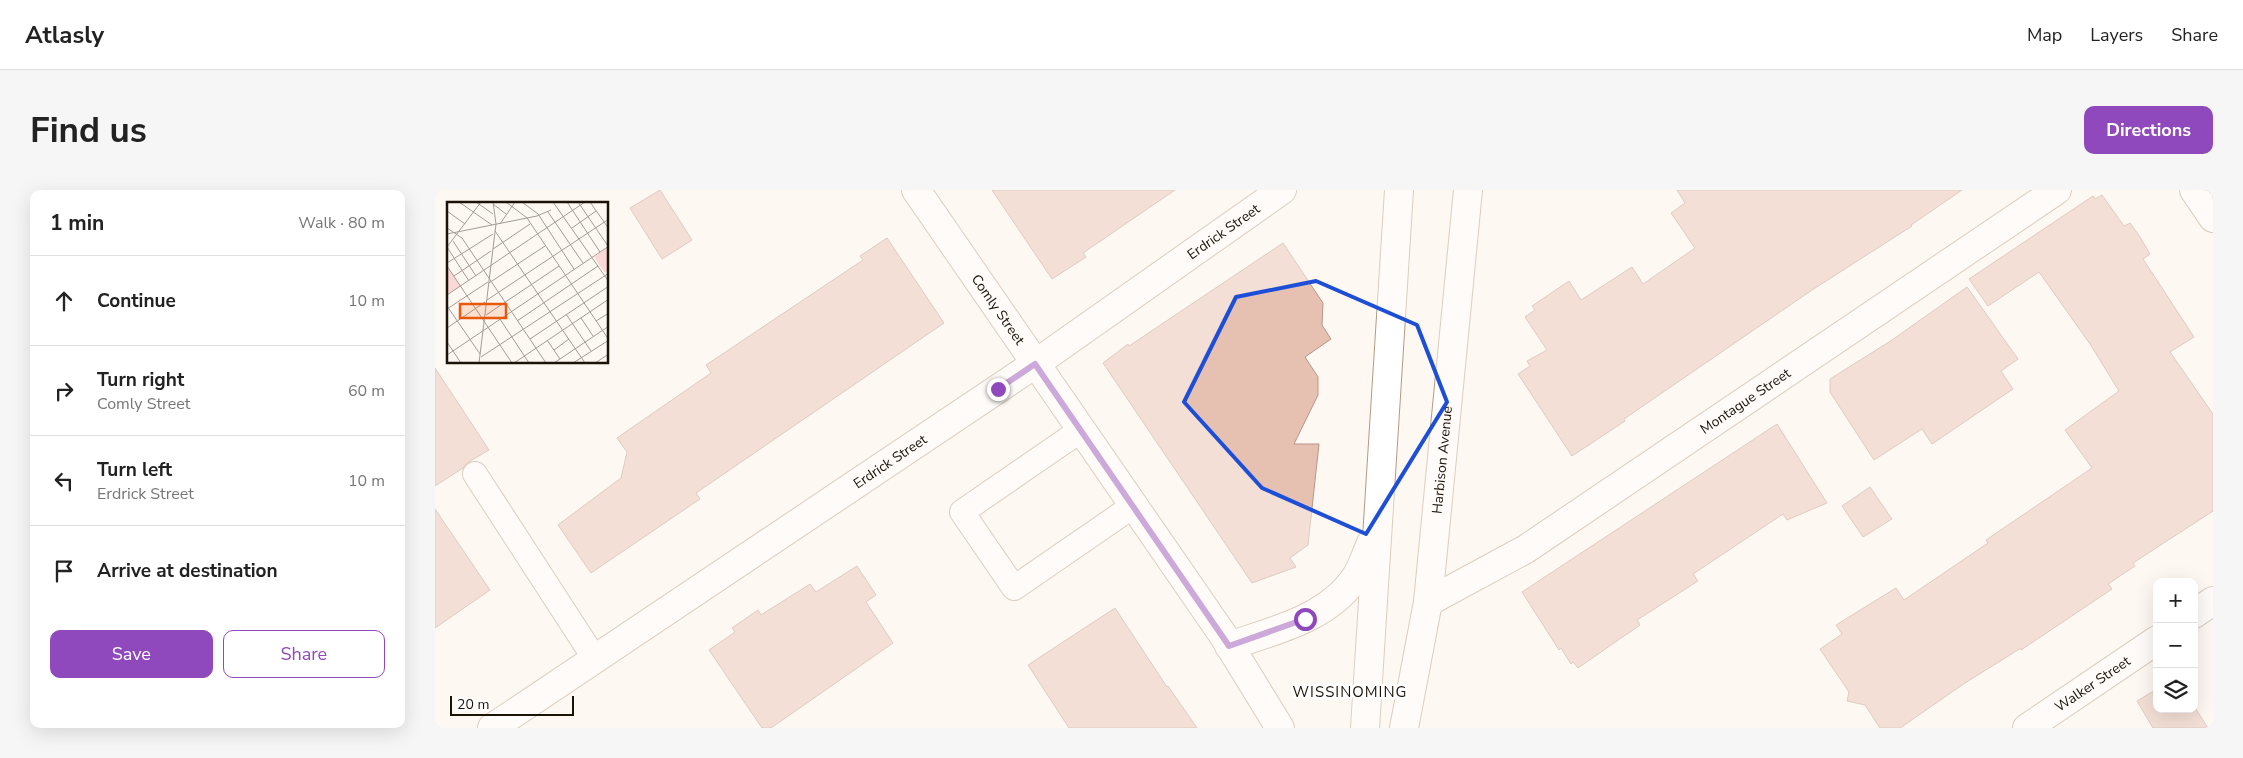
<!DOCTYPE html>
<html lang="en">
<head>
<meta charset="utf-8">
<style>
  body { margin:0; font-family:"Nunito Sans",sans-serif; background:#f6f6f6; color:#222 }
  .controls { position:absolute; right:15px; bottom:15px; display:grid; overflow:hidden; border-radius:10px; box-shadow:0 5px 20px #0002 }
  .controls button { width:45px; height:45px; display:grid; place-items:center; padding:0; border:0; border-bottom:1px solid #e0e0e0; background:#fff; color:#222; font:25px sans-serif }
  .scale { position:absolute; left:15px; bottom:12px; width:124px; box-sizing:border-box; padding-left:5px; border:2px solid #1b1208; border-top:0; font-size:14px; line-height:18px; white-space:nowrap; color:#1b1208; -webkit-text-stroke:4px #fff; paint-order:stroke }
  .stop { position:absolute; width:15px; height:15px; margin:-11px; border:4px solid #9049bd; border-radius:50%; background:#fff }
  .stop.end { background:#9049bd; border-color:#fff; box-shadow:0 1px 5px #0008 }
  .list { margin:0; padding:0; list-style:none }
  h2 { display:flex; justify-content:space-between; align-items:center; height:65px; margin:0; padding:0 20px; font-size:21px }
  h2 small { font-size:16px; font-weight:400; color:#767676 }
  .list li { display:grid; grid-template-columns:32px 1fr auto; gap:15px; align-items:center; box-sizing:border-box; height:90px; padding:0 20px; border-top:1px solid #e0e0e0 }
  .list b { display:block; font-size:19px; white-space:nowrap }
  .list p { margin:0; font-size:16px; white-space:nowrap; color:#767676 }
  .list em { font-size:16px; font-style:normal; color:#767676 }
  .actions { display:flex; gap:10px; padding:15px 20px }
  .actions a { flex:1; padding:11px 0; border:1px solid #9049bd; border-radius:10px; text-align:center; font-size:18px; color:#9049bd }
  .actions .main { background:#9049bd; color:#fff }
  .icon { flex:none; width:28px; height:28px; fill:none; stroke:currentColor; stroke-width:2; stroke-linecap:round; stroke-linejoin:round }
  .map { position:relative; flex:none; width:1778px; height:538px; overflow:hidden; border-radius:10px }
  header { display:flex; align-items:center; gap:30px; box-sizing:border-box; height:70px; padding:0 25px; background:#fff; border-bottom:1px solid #e0e0e0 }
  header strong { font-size:24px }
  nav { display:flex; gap:28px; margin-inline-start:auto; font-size:18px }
  .intro { display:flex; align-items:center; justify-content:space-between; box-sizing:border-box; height:120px; padding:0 30px }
  h1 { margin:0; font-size:35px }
  .button { padding:12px 22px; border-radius:10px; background:#9049bd; color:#fff; font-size:18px; font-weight:700 }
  main { display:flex; gap:30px; padding:0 30px }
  aside { flex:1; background:#fff; border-radius:10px; box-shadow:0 5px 20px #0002 }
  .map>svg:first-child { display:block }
  .building { fill:#e6c1b2; stroke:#b89587 }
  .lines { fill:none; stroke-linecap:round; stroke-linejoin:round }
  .lane-casing { stroke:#b49a81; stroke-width:26 }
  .street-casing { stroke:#b49a81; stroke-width:30 }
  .primary-casing { stroke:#b49a81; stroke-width:30 }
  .lane { stroke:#fff; stroke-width:24 }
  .street { stroke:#fff; stroke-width:28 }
  .primary { stroke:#fff; stroke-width:28 }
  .route { stroke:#9049bd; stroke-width:6 }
  .marked { fill:none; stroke:#1d4ed8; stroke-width:4; stroke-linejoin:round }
  .labels { text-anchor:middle; stroke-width:5; stroke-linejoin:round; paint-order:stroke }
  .street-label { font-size:14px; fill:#1b1208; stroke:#fff }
  .neighbourhood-label { font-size:15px; letter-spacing:1px; fill:#1b1208; stroke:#fff }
  .inset-road { fill:none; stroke:#a39c95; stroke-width:1 }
  .view { fill:#e8590c; fill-opacity:0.15; stroke:#e8590c; stroke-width:2.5 }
  .inset-edge { fill:none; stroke:#1b1208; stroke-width:2.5 }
</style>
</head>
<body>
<header>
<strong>Atlasly</strong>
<nav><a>Map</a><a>Layers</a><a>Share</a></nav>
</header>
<div class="intro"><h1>Find us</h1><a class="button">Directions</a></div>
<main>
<aside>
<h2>1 min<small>Walk · 80 m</small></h2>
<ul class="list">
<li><svg class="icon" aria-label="ahead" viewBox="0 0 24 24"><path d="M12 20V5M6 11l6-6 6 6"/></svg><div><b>Continue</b></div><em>10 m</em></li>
<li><svg class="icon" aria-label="right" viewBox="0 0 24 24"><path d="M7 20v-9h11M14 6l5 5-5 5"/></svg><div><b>Turn right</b><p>Comly Street</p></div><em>60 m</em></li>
<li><svg class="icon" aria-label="left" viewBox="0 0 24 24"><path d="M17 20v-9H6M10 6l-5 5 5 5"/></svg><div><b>Turn left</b><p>Erdrick Street</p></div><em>10 m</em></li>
<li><svg class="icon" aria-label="arrive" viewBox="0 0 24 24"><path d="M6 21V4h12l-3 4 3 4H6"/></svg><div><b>Arrive at destination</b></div></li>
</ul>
<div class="actions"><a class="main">Save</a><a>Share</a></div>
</aside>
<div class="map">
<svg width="1778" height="538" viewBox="0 0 1778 538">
  <rect width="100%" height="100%" fill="#fef8f3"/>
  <path class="building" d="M225 0 257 50 227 69 195 18Z
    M557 0H740L648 63 651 67 617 89Z
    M1242 0H1527L1476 35 1477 36 1377 100 1189 229 1190 231 1137 266 1083 184 1095 176 1092 171 1112 160 1090 127 1100 120 1097 116 1134 91 1146 110 1197 77 1208 94 1260 58 1236 23 1250 13Z
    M1667 5 1689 36 1695 33 1705 47 1715 64 1708 69 1759 147 1735 162 1778 224V321L1698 373 1700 376 1673 394 1677 399 1586 460V458L1530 493 1465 538H1445L1430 515 1412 511 1414 502 1385 459 1407 444 1401 435 1461 398 1469 410 1553 353 1551 350 1657 278 1630 240 1684 201 1655 154 1604 82 1553 116 1534 89 1658 6 1660 9Z
    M452 48 509 133 261 303 265 309 156 383 123 335 186 288 192 262 182 248 276 183 271 175 428 70 425 66Z
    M848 53 888 113 887 135 896 149 870 167 883 187V205L859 254H884L873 355 855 368 861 377 817 393 668 173 693 154 694 156Z
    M1532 97 1583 169 1566 181 1578 199 1497 254 1487 239 1439 270 1395 202V189L1457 150Z
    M0 178 54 260 32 273 28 278 0 296Z
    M1342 234 1392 313 1352 330 1348 324 1258 384 1263 391 1202 430 1205 435 1143 478 1138 472 1136 474 1126 458 1124 460 1087 402Z
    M1435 297 1457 329 1428 347 1407 316Z
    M0 319 55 400 0 438Z
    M422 376 441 405 431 412 458 453 336 538H327L274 460 300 442 297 438 323 420 326 425 375 394 381 402Z
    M680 418 732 497 733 496 762 538H634L593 475Z
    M1722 499V519H1759V516L1773 538H1718L1702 511Z"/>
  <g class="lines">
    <defs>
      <path id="lane" d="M646 240 527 322 579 398 698 316
        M40 284 160 469"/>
      <g id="street">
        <path id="s1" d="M481 0 788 445 845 538"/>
        <path d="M1759 0 1778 28"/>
        <path id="s2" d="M993 412 1091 359 1622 0"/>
        <path d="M1759 424 1778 411"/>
        <path id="s3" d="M57 538 600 174 847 0"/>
        <path id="s4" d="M1592 538 1722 450"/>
      </g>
      <g id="primary">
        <path d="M794 456C838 441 892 429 920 388 927 378 931 364 936 353"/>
        <path d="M930 538 964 0"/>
        <path id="s5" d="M969 538 993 412 1033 0"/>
      </g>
    </defs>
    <use href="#lane" class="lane-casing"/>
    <use href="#street" class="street-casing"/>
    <use href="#primary" class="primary-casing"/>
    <use href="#lane" class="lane"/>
    <use href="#street" class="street"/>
    <use href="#primary" class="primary"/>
  </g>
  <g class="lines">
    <path class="route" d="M563 199 600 174 794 456 870 429"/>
  </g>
  <path d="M0 0H1778V538H0ZM881 91 982 135 1012 212 931 344 827 298 749 212 801 107Z" fill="#fef8f3" fill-opacity=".55" fill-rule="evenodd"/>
  <path class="marked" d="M881 91 982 135 1012 212 931 344 827 298 749 212 801 107Z"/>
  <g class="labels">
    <g class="street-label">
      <text dy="5" stroke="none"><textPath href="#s3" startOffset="884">Erdrick Street</textPath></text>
      <text dy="5" stroke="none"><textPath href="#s1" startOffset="145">Comly Street</textPath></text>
      <text dy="5" stroke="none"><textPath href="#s2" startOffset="376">Montague Street</textPath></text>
      <text dy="5" stroke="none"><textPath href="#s5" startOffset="271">Harbison Avenue</textPath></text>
      <text dy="5" stroke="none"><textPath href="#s3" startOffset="479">Erdrick Street</textPath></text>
      <text dy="5" stroke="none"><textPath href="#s4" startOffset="79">Walker Street</textPath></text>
    </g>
    <g class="neighbourhood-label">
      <text x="915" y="507">WISSINOMING</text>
    </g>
  </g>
  <g transform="translate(12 12)">
    <rect width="161" height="161" fill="#fef8f3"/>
    <path d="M161 45V69L158 71 147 55ZM0 64 14 84 0 93Z" fill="#fbd8d7"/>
    <path class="inset-road" d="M12 0 45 23M29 0 46 12M59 0 80 16 162 138M75 0 91 12 127 67M106 0 162 80M120 0 153 50M131 0 161 44M143 0 162 27M46 2 59 12M0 9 18 22M101 10 136 61M53 22 68 0M0 26 15 36 99 161M125 26 149 9M48 29 138 161M0 32 90 14 104 8M6 39 29 74M0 45 34 0M0 45 22 79M46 47 83 22M0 61 46 32M0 64 65 161M7 74 44 49M42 81 98 44M0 93 138 0M40 98 162 17M0 104 33 152M0 107 41 80M119 112 144 149M39 113 112 64M134 116 146 134M53 117 82 161M70 119 151 64M149 119 162 111M0 126 38 100M83 137 162 84M100 138 113 157M0 140 14 161M107 148 122 137M0 153 162 44M34 155 162 71M32 161 49 22 46 0M67 161 162 97M107 161 162 124M126 161 162 138M148 161 162 152"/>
    <path class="view" d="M13 102H59V116H13Z"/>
    <rect width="161" height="161" class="inset-edge"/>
  </g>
</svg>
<div class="controls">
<button>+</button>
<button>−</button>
<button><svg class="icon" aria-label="layers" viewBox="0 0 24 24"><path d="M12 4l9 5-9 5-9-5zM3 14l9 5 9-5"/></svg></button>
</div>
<div class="scale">20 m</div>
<div class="stop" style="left:870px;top:429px"></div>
<div class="stop end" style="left:563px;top:199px"></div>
</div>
</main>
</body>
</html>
